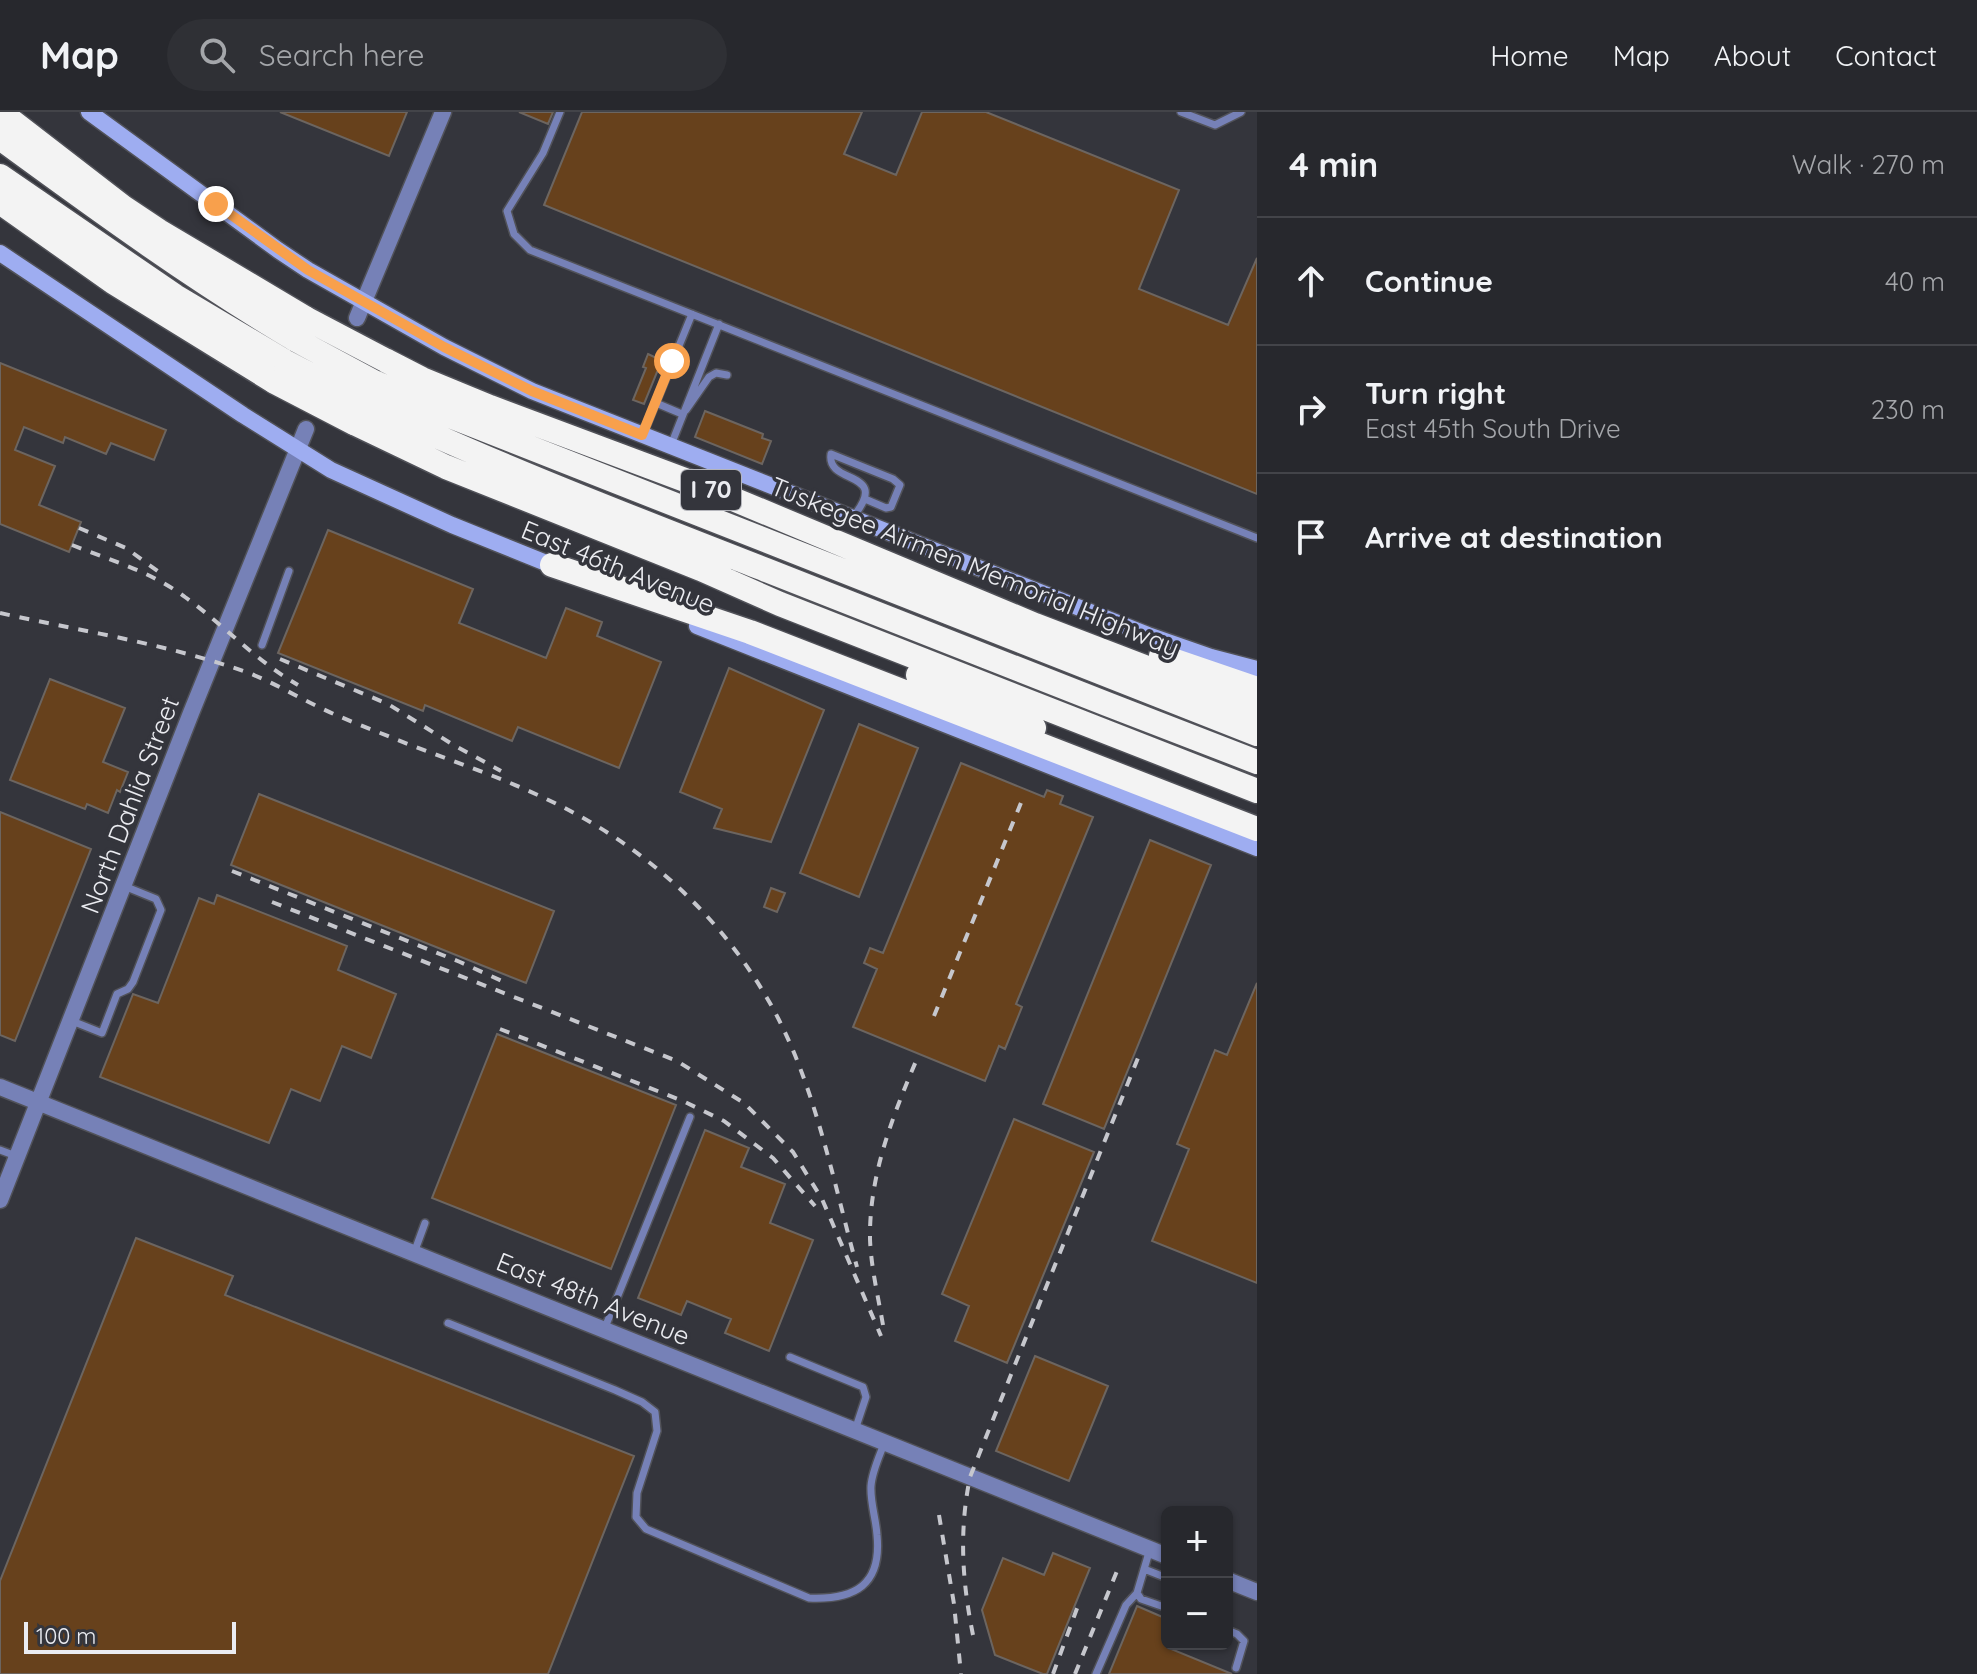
<!DOCTYPE html>
<html lang="en">
<head>
<meta charset="utf-8">
<style>
  body { margin:0; font-family:Quicksand,sans-serif; background:#2f3035; color:#f1f3f6 }
  .controls { position:absolute; right:24px; bottom:24px; display:grid; overflow:hidden; border-radius:12px; box-shadow:0 2px 6px #0004 }
  .controls button { width:72px; height:72px; display:grid; place-items:center; padding:0; border:0; border-bottom:2px solid #434449; background:#27282d; color:#f1f3f6; font:40px sans-serif }
  .scale { position:absolute; left:24px; bottom:20px; width:212px; box-sizing:border-box; padding-left:8px; border:4px solid #ebecf1; border-top:0; font-size:22px; line-height:28px; white-space:nowrap; color:#ebecf1; -webkit-text-stroke:6px #34353c; paint-order:stroke }
  .stop { position:absolute; width:24px; height:24px; margin:-18px; border:6px solid #f8a04c; border-radius:50%; background:#fff }
  .stop.end { background:#f8a04c; border-color:#fff; box-shadow:0 2px 8px #0008 }
  .list { margin:0; padding:0; list-style:none }
  h2 { display:flex; justify-content:space-between; align-items:center; height:104px; margin:0; padding:0 32px; font-size:34px }
  h2 small { font-size:26px; font-weight:400; color:#a4a6aa }
  .list li { display:grid; grid-template-columns:52px 1fr auto; gap:24px; align-items:center; box-sizing:border-box; height:128px; padding:0 32px; border-top:2px solid #434449 }
  .list b { display:block; font-size:30px; white-space:nowrap }
  .list p { margin:0; font-size:26px; white-space:nowrap; color:#a4a6aa }
  .list em { font-size:26px; font-style:normal; color:#a4a6aa }
  .icon { flex:none; width:44px; height:44px; fill:none; stroke:currentColor; stroke-width:2; stroke-linecap:round; stroke-linejoin:round }
  .map { position:relative; flex:none; width:1257px; height:1562px; overflow:hidden }
  header { display:flex; align-items:center; gap:48px; box-sizing:border-box; height:112px; padding:0 40px; background:#27282d; border-bottom:2px solid #434449 }
  header strong { font-size:38px }
  nav { display:flex; gap:44px; margin-inline-start:auto; font-size:28px }
  .search { width:560px; height:72px; background:#2f3035; display:flex; align-items:center; gap:20px; box-sizing:border-box; padding:0 28px; border-radius:44px; color:#a4a6aa; font-size:30px }
  main { display:flex }
  aside { flex:1; background:#27282d }
  .map>svg:first-child { display:block }
  .building { fill:#67411c; stroke:#6c6560; stroke-width:2 }
  .lines { fill:none; stroke-linecap:round; stroke-linejoin:round }
  .service-casing { stroke:#515259; stroke-width:10 }
  .tertiary-casing { stroke:#515259; stroke-width:19 }
  .secondary-casing { stroke:#515259; stroke-width:19 }
  .motorway-casing { stroke:#515259; stroke-width:27 }
  .service { stroke:#7681b7; stroke-width:7 }
  .tertiary { stroke:#7681b7; stroke-width:16 }
  .secondary { stroke:#9eadf1; stroke-width:16 }
  .motorway { stroke:#f3f3f3; stroke-width:24 }
  .rail { stroke:#c6c7cd; stroke-width:4; stroke-dasharray:10 10; stroke-linecap:butt }
  .motorway-bridge-casing { stroke:#515259; stroke-width:27; stroke-linecap:butt }
  .motorway-bridge { stroke:#f3f3f3; stroke-width:24 }
  .route { stroke:#f8a04c; stroke-width:10 }
  .labels { text-anchor:middle; stroke-width:7; stroke-linejoin:round; paint-order:stroke }
  .shield { fill:#34353c; stroke:#b4b5bb; stroke-width:2 }
  .shield-label { font-size:24px; font-weight:bold; fill:#ebecf1 }
  .street-label { font-size:26px; fill:#ebecf1; stroke:#34353c }
</style>
</head>
<body>
<header>
<strong>Map</strong>
<div class="search"><svg class="icon" aria-label="search" viewBox="0 0 24 24"><circle cx="10" cy="10" r="6"/><path d="M15 15l6 6"/></svg>Search here</div>
<nav><a>Home</a><a>Map</a><a>About</a><a>Contact</a></nav>
</header>
<main>
<div class="map">
<svg width="1257" height="1562" viewBox="0 0 1257 1562">
  <rect width="100%" height="100%" fill="#34353c"/>
  <path class="building" d="M280 0H407L389 44Z
    M519 0H553L548 12Z
    M582 0H862L844 42 896 63 922 0H986L1179 78 1139 177 1228 213 1257 146V382L544 93Z
    M648 242 665 250 661 260H657L644 292 633 288 646 256 643 255Z
    M0 251 166 318 154 348 111 331 106 342 65 325 63 331 24 315 15 338 55 354 39 393 81 410 69 440 0 412Z
    M705 299 763 322 762 326 771 329 762 352 695 325Z
    M328 418 473 477 459 511 546 546 566 496 602 510 597 524 661 550 619 656 518 615 512 629 425 593 423 599 278 541Z
    M729 556 824 598 771 730 714 716 722 697 680 680Z
    M50 567 125 596 103 650 128 660 120 680 117 678 108 701 87 692 85 697 10 668Z
    M859 612 918 636 859 785 800 761Z
    M961 651 1044 685 1047 678 1063 684 1060 692 1093 705 1016 892 1022 895 1005 937 999 934 985 969 853 915 877 857 864 851 870 836 883 841Z
    M259 682 554 799 526 871 231 753Z
    M0 700 91 737 15 929 0 923Z
    M1150 728 1211 753 1104 1017 1043 992Z
    M771 776 785 781 777 800 764 795Z
    M217 783 347 834 338 858 396 882 371 946 342 934 320 989 291 977 269 1031 100 965 133 882 158 891 199 786 214 792Z
    M1257 871V1171L1152 1129 1189 1037 1177 1032 1215 938 1227 943Z
    M497 922 676 993 611 1157 432 1086Z
    M1014 1007 1094 1040 1007 1251 955 1229 969 1194 942 1182Z
    M705 1018 749 1036 741 1055 785 1072 770 1111 813 1128 769 1239 725 1221 731 1207 687 1189 681 1203 638 1186Z
    M136 1126 233 1164 225 1183 634 1344 548 1562H0V1469Z
    M1035 1244 1108 1274 1069 1369 996 1339Z
    M1053 1441 1090 1456 1047 1562H1043L995 1543 982 1498 1003 1446 1044 1463Z
    M1137 1494 1167 1507V1532H1173L1171 1537 1232 1562H1109Z"/>
  <g class="lines">
    <defs>
      <path id="service" d="M560 0 543 41 507 99 514 122 530 138 1257 426
        M1181 0 1215 13 1241 0
        M656 291 682 302
        M686 298 709 265 716 261 727 263
        M643 322 692 202
        M671 333 719 212
        M853 405C892 357 826 374 831 342L893 367 900 373 891 395 886 396 865 387
        M262 533 289 459
        M72 909 102 921 117 882 128 877 133 870 161 798 156 787 124 774
        M0 1038 16 1044
        M414 1141 425 1111
        M448 1211 615 1278 642 1290 655 1300 657 1319 637 1381 636 1405 646 1417 809 1486C855 1488 882 1473 877 1423 876 1407 870 1390 871 1374 872 1360 879 1345 884 1332
        M604 1218 690 1005
        M790 1245 863 1275 866 1285 855 1318
        M1144 1457 1167 1466
        M1137 1481 1141 1487 1167 1496
        M1227 1518 1237 1522 1244 1529 1236 1556
        M1096 1562 1126 1493 1137 1481 1150 1437"/>
      <path id="tertiary" d="M357 206 443 0
        M0 975 1167 1444
        M0 1088 191 601 306 317
        M1227 1468 1257 1480"/>
      <path id="secondary" d="M89 0 278 138 308 158 444 235 532 279 1148 523 1211 545 1257 557
        M0 141 243 303 331 358 452 413 561 457
        M697 514 1257 736"/>
      <path id="motorway" d="M0 0 123 95 159 119 307 207
        M0 26C97 97 193 167 296 228
        M0 64 175 184 286 250
        M0 90 113 170 275 270
        M385 248 422 267 490 295 709 377 1035 513 1257 598
        M374 270 445 302 1257 622
        M364 291C495 353 631 405 766 458 930 523 1093 587 1257 650
        M354 311 446 355 701 457 780 492 1257 679
        M552 453 750 520 1257 717
        M1161 544 1257 577
        M918 563 1034 616"/>
    </defs>
    <use href="#service" class="service-casing"/>
    <use href="#tertiary" class="tertiary-casing"/>
    <use href="#secondary" class="secondary-casing"/>
    <use href="#motorway" class="motorway-casing"/>
    <use href="#service" class="service"/>
    <use href="#tertiary" class="tertiary"/>
    <use href="#secondary" class="secondary"/>
    <use href="#motorway" class="motorway"/>
    <path class="rail" d="M79 416 126 436 163 463
      M72 433C110 448 152 460 185 485 224 513 256 549 298 573
      M0 501C82 519 167 532 246 560 273 570 297 585 323 597 346 608 371 617 395 627 454 650 517 670 574 701 651 742 719 805 764 881 813 961 832 1065 857 1155
      M280 547 388 592 452 632 501 659
      M232 759 460 850 502 869
      M272 790 677 949 744 991 793 1040 822 1087 881 1224
      M934 904 1023 686
      M500 917 683 989 724 1009 773 1046 815 1094
      M883 1213C878 1184 871 1155 870 1127 869 1061 894 1001 919 942
      M939 1403 954 1492 961 1562
      M973 1523C962 1469 959 1419 970 1365L1140 941
      M1053 1562 1079 1491
      M1075 1562 1119 1454"/>
    <defs>
      <path id="motorway-bridge" d="M307 207 385 248
        M296 228 374 270
        M286 250 364 291
        M275 270 354 311"/>
    </defs>
    <use href="#motorway-bridge" class="motorway-bridge-casing"/>
    <use href="#motorway-bridge" class="motorway-bridge"/>
  </g>
  <g class="lines">
    <path class="route" d="M216 92 308 158 444 235 532 279 642 323 672 249"/>
  </g>
  <g class="labels">
    <rect class="shield" x="681" y="358" width="60" height="40" rx="6"/>
    <g class="shield-label">
      <text x="711" y="386">I 70</text>
    </g>
    <g class="street-label">
      <text transform="translate(618 455) rotate(22)" y="9">East 46th Avenue</text>
      <text transform="translate(975 455) rotate(22)" y="9">Tuskegee Airmen Memorial Highway</text>
      <text transform="translate(130 693) rotate(-69)" y="9">North Dahlia Street</text>
      <text transform="translate(593 1187) rotate(22)" y="9">East 48th Avenue</text>
    </g>
  </g>
</svg>
<div class="controls">
<button>+</button>
<button>−</button>
</div>
<div class="scale">100 m</div>
<div class="stop" style="left:672px;top:249px"></div>
<div class="stop end" style="left:216px;top:92px"></div>
</div>
<aside>
<h2>4 min<small>Walk · 270 m</small></h2>
<ul class="list">
<li><svg class="icon" aria-label="ahead" viewBox="0 0 24 24"><path d="M12 20V5M6 11l6-6 6 6"/></svg><div><b>Continue</b></div><em>40 m</em></li>
<li><svg class="icon" aria-label="right" viewBox="0 0 24 24"><path d="M7 20v-9h11M14 6l5 5-5 5"/></svg><div><b>Turn right</b><p>East 45th South Drive</p></div><em>230 m</em></li>
<li><svg class="icon" aria-label="arrive" viewBox="0 0 24 24"><path d="M6 21V4h12l-3 4 3 4H6"/></svg><div><b>Arrive at destination</b></div></li>
</ul>
</aside>
</main>
</body>
</html>
